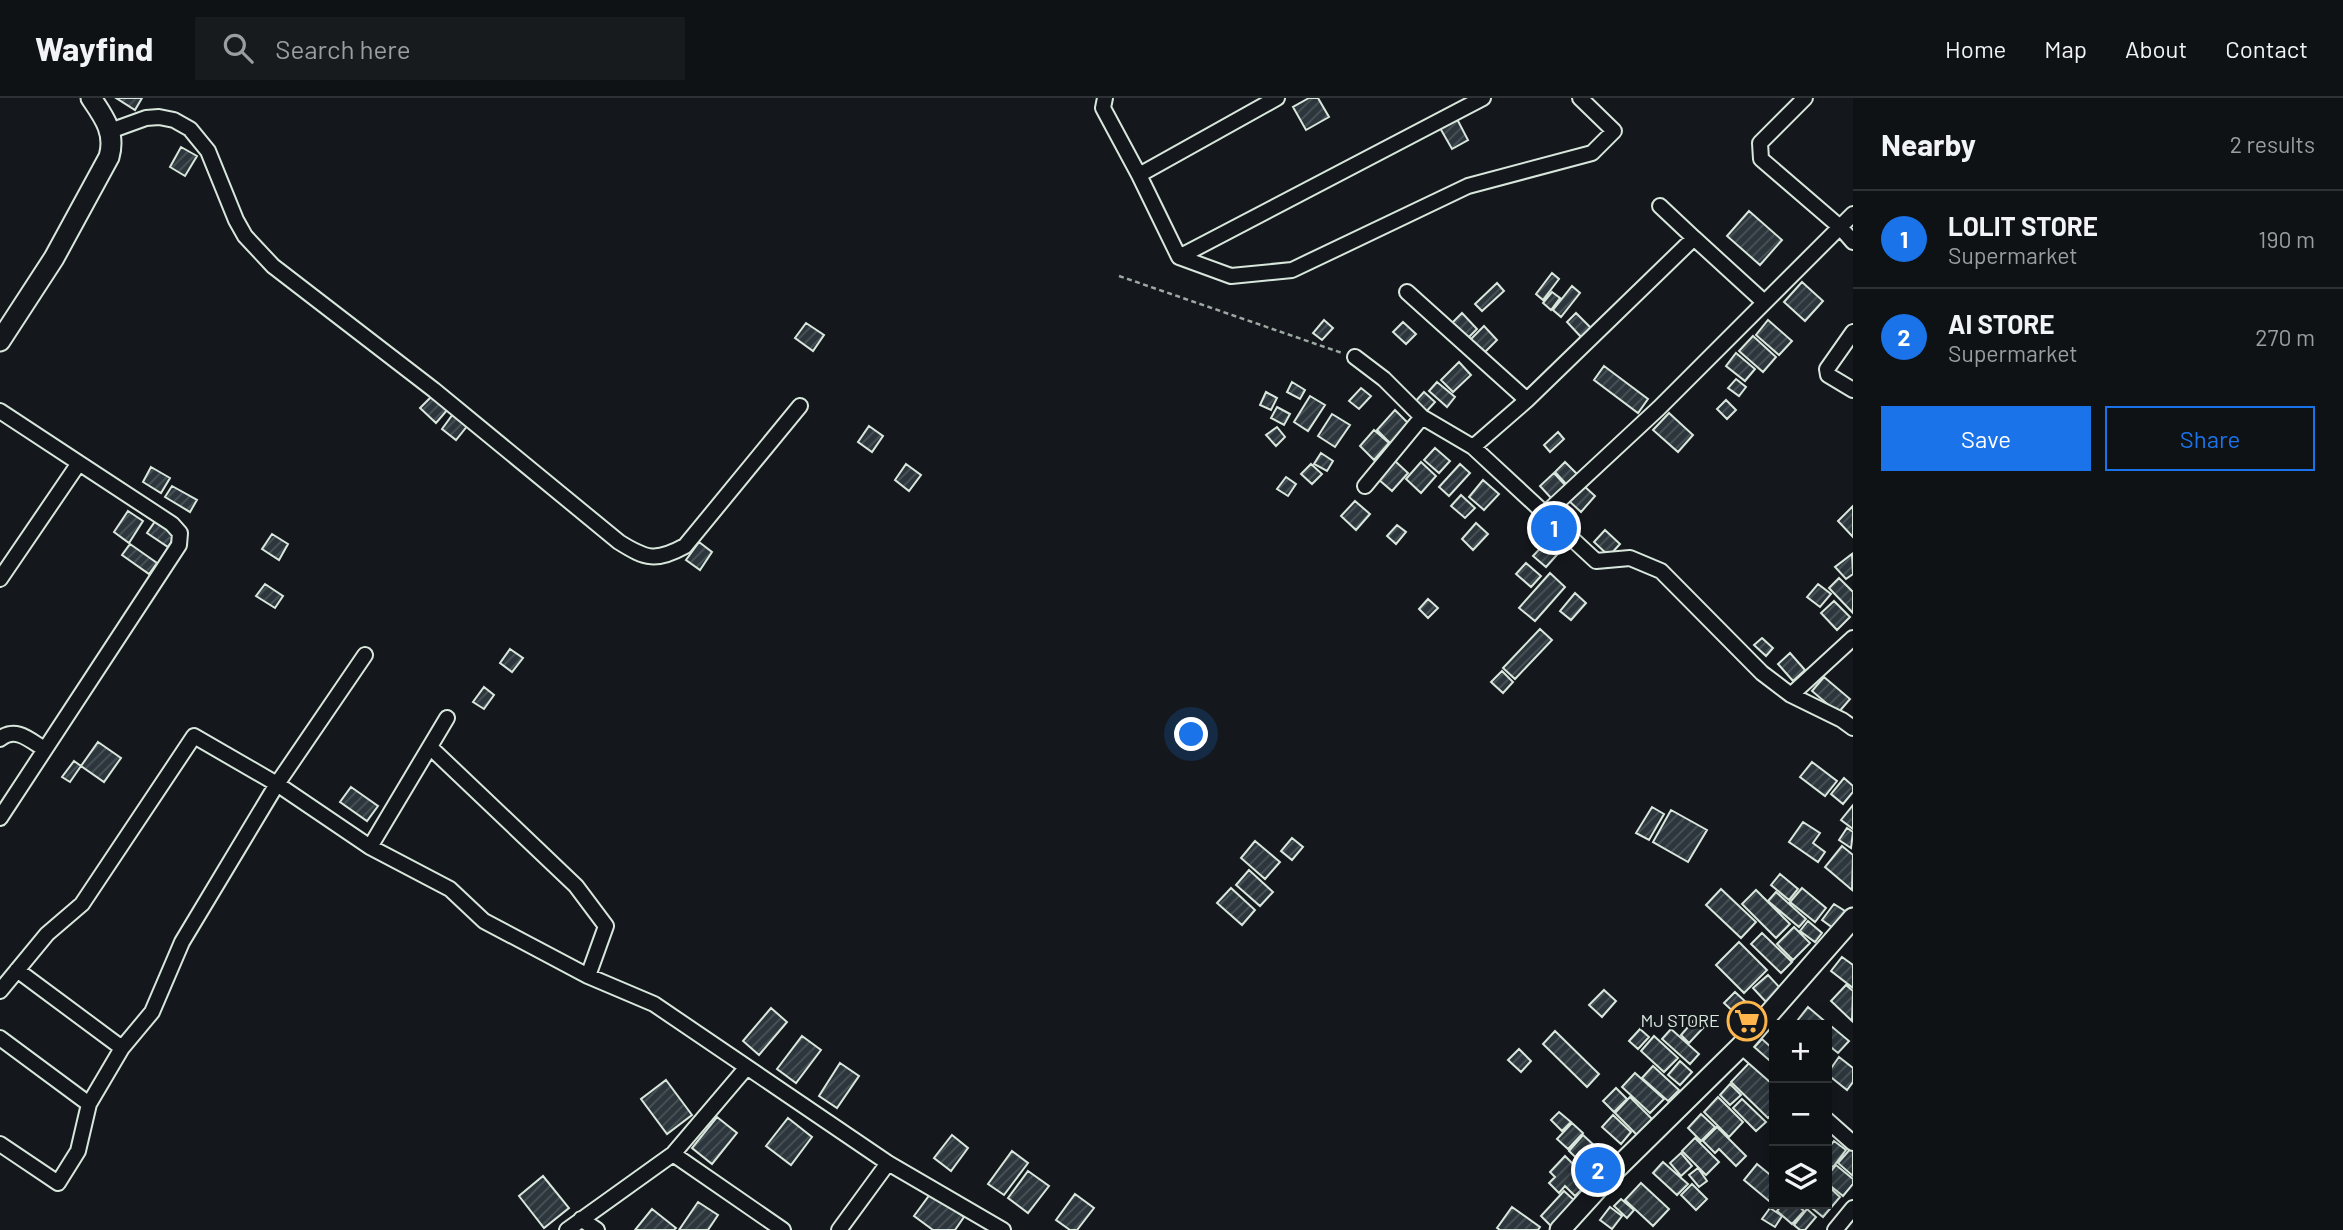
<!DOCTYPE html>
<html lang="en">
<head>
<meta charset="utf-8">
<style>
  body { margin:0; font-family:Barlow,sans-serif; background:#181b1e; color:#f1f3f6 }
  .controls { position:absolute; right:21px; bottom:21px; display:grid; overflow:hidden; border-radius:0px; box-shadow:0 4px 18px #0003 }
  .controls button { width:63px; height:63px; display:grid; place-items:center; padding:0; border:0; border-bottom:2px solid #2f3234; background:#0f1215; color:#f1f3f6; font:35px sans-serif }
  .you { position:absolute; left:1192px; top:637px; width:24px; height:24px; margin:-18px; border:5px solid #fff; border-radius:50%; background:#1a73e8; box-shadow:0 0 0 10px #1a73e833 }
  .badge { display:grid; place-items:center; width:46px; height:46px; border-radius:50%; background:#1a73e8; color:#fff; font-size:23px; font-weight:700 }
  .pin { position:absolute; translate:-50% -50%; border:4px solid #fff; box-shadow:0 2px 7px #0006 }
  .list { margin:0; padding:0; list-style:none }
  h2 { display:flex; justify-content:space-between; align-items:center; height:91px; margin:0; padding:0 28px; font-size:30px }
  h2 small { font-size:23px; font-weight:400; color:#9b9ea0 }
  .list li { display:grid; grid-template-columns:46px 1fr auto; gap:21px; align-items:center; box-sizing:border-box; height:98px; padding:0 28px; border-top:2px solid #2f3234 }
  .list b { display:block; font-size:26px; white-space:nowrap }
  .list p { margin:0; font-size:23px; white-space:nowrap; color:#9b9ea0 }
  .list em { font-size:23px; font-style:normal; color:#9b9ea0 }
  .actions { display:flex; gap:14px; padding:21px 28px }
  .actions a { flex:1; padding:16px 0; border:2px solid #1a73e8; border-radius:0px; text-align:center; font-size:24px; color:#1a73e8 }
  .actions .main { background:#1a73e8; color:#fff }
  .icon { flex:none; width:38px; height:38px; fill:none; stroke:currentColor; stroke-width:2; stroke-linecap:round; stroke-linejoin:round }
  .map { position:relative; flex:none; width:1853px; height:1132px; overflow:hidden }
  header { display:flex; align-items:center; gap:42px; box-sizing:border-box; height:98px; padding:0 35px; background:#0f1215; border-bottom:2px solid #2f3234 }
  header strong { font-size:33px }
  nav { display:flex; gap:38px; margin-inline-start:auto; font-size:24px }
  .search { width:490px; height:63px; background:#181b1e; display:flex; align-items:center; gap:18px; box-sizing:border-box; padding:0 24px; border-radius:0px; color:#9b9ea0; font-size:26px }
  main { display:flex }
  aside { flex:1; background:#0f1215 }
  .map>svg:first-child { display:block }
  .building { fill:url(#building-hatch); stroke:#d8e6dc; stroke-width:2 }
  .lines { fill:none; stroke-linecap:round; stroke-linejoin:round }
  .street-casing { stroke:#d8e6dc; stroke-width:18 }
  .secondary-casing { stroke:#d8e6dc; stroke-width:23 }
  .path { stroke:#9da8a2; stroke-width:2.5; stroke-dasharray:5 3.5; stroke-linecap:butt }
  .street { stroke:#14181c; stroke-width:14 }
  .secondary { stroke:#14181c; stroke-width:19 }
  .labels { text-anchor:middle; stroke-width:5; stroke-linejoin:round; paint-order:stroke }
  .poi-label { font-size:18px; fill:#d8e6dc; stroke:#14181c; text-anchor:end }
</style>
</head>
<body>
<header>
<strong>Wayfind</strong>
<div class="search"><svg class="icon" aria-label="search" viewBox="0 0 24 24"><circle cx="10" cy="10" r="6"/><path d="M15 15l6 6"/></svg>Search here</div>
<nav><a>Home</a><a>Map</a><a>About</a><a>Contact</a></nav>
</header>
<main>
<div class="map">
<svg width="1853" height="1132" viewBox="0 0 1853 1132">
  <defs>
    <pattern id="building-hatch" width="6" height="6" patternUnits="userSpaceOnUse" patternTransform="scale(1.75)"><rect width="6" height="6" fill="#2c363c"/><path d="M-1 1l2-2M0 6l6-6M5 7l2-2" fill="none" stroke="#4a5358"/></pattern>
  </defs>
  <rect width="100%" height="100%" fill="#14181c"/>
  <path class="building" d="M116 0H142L135 12Z
    M1309 0H1318L1329 19 1306 32 1293 9Z
    M1457 21 1468 42 1452 51 1440 30Z
    M181 49 197 58 185 78 170 69Z
    M1749 113 1782 142 1760 167 1727 138Z
    M1552 175 1559 181 1543 202 1536 196Z
    M1802 184 1823 203 1805 223 1784 204Z
    M1497 185 1504 193 1482 213 1475 206Z
    M1572 188 1580 195 1561 219 1553 212Z
    M1552 194 1560 200 1551 212 1543 205Z
    M1462 215 1477 231 1465 243 1449 228Z
    M1576 215 1592 231 1582 240 1567 224Z
    M1324 222 1333 230 1322 242 1313 235Z
    M1768 222 1792 243 1779 257 1756 237Z
    M1403 224 1416 236 1406 246 1393 234Z
    M806 225 824 237 813 253 795 240Z
    M1484 228 1497 242 1482 257 1469 243Z
    M1753 238 1776 259 1763 274 1739 253Z
    M1736 255 1755 271 1745 283 1726 268Z
    M1459 264 1471 277 1453 294 1441 282Z
    M1604 268 1648 301 1638 315 1594 282Z
    M1736 281 1746 289 1739 298 1728 290Z
    M1292 284 1305 292 1300 301 1287 294Z
    M1437 284 1455 299 1447 309 1429 293Z
    M1361 290 1371 298 1359 311 1349 303Z
    M1266 294 1277 300 1271 312 1260 307Z
    M1424 294 1435 304 1424 316 1413 306Z
    M433 297 448 311 436 325 420 310Z
    M1310 298 1325 307 1308 333 1294 324Z
    M1726 302 1736 312 1727 321 1717 311Z
    M1277 309 1290 316 1284 327 1271 320Z
    M1395 312 1409 326 1391 346 1377 332Z
    M1669 315 1693 337 1678 354 1653 332Z
    M453 316 468 327 456 342 442 331Z
    M1332 316 1350 327 1335 349 1318 338Z
    M869 328 883 338 872 354 858 344Z
    M1277 329 1285 339 1276 348 1266 337Z
    M1374 332 1389 345 1374 362 1360 348Z
    M1558 334 1564 341 1550 354 1544 347Z
    M1435 350 1450 363 1439 375 1424 362Z
    M1321 355 1333 363 1327 373 1314 366Z
    M1395 363 1408 375 1392 393 1378 381Z
    M1421 364 1436 378 1421 395 1406 381Z
    M1565 364 1579 378 1568 388 1555 374Z
    M906 366 921 377 909 393 895 382Z
    M1311 366 1322 376 1312 386 1301 376Z
    M1460 366 1470 375 1449 398 1439 389Z
    M151 369 170 380 161 395 143 384Z
    M1554 375 1566 388 1552 401 1540 388Z
    M1286 379 1296 386 1288 398 1277 391Z
    M1483 382 1499 396 1484 412 1469 399Z
    M1583 387 1595 398 1581 414 1569 403Z
    M172 388 197 402 190 414 165 399Z
    M1461 397 1475 410 1465 420 1451 408Z
    M1355 403 1370 416 1356 432 1341 418Z
    M1853 408V439L1838 423Z
    M128 413 143 423 129 445 114 434Z
    M156 422 177 436 168 449 147 435Z
    M1476 425 1488 436 1473 452 1462 441Z
    M1397 427 1406 434 1396 446 1387 438Z
    M1605 432 1620 446 1609 458 1594 444Z
    M272 436 288 446 279 462 262 451Z
    M1551 439 1563 450 1546 469 1533 458Z
    M699 444 712 454 700 472 686 462Z
    M130 446 157 465 149 476 122 457Z
    M1852 456 1853 476 1846 481 1835 469Z
    M1526 465 1541 478 1531 489 1516 476Z
    M1550 475 1565 489 1535 523 1519 510Z
    M1839 480 1853 494V515L1829 490Z
    M265 486 283 498 275 510 256 498Z
    M1818 486 1831 496 1820 509 1807 499Z
    M1575 495 1586 505 1571 522 1560 513Z
    M1428 501 1438 510 1428 520 1419 511Z
    M1834 503 1850 519 1837 532 1821 515Z
    M1540 531 1552 542 1515 581 1503 570Z
    M1762 540 1773 550 1766 558 1754 547Z
    M510 551 523 560 512 574 500 565Z
    M1790 555 1805 572 1793 583 1778 566Z
    M1502 573 1513 584 1503 595 1491 584Z
    M1824 579 1850 601 1838 615 1812 593Z
    M484 589 494 597 484 611 473 604Z
    M98 644 121 660 104 684 81 668Z
    M74 663 81 668 70 684 62 679Z
    M1812 664 1837 683 1825 698 1800 679Z
    M1844 680 1853 688V694L1843 706 1831 696Z
    M351 689 378 708 367 723 340 704Z
    M1853 707V731L1841 722Z
    M1652 709 1664 716 1649 742 1636 735Z
    M1671 712 1707 732 1688 764 1653 744Z
    M1803 724 1820 735 1813 745 1825 754 1818 764 1789 744Z
    M1847 730 1853 734 1851 750 1839 742Z
    M1292 740 1303 749 1292 762 1281 753Z
    M1255 743 1280 764 1265 781 1241 760Z
    M1842 748 1853 757 1852 792 1825 769Z
    M1249 772 1273 794 1260 808 1236 787Z
    M1780 776 1798 791 1789 802 1771 787Z
    M1231 790 1255 812 1242 827 1217 805Z
    M1802 790 1826 810 1815 824 1790 804Z
    M1721 791 1756 824 1741 840 1706 807Z
    M1756 792 1790 826 1776 840 1742 806Z
    M1776 794 1806 821 1799 829 1768 803Z
    M1834 806 1845 813 1833 830 1822 822Z
    M1808 823 1822 835 1815 844 1800 833Z
    M1794 829 1810 845 1793 862 1777 846Z
    M1762 835 1792 864 1781 875 1751 846Z
    M1739 844 1767 872 1744 895 1716 867Z
    M1842 859 1853 867V890L1831 873Z
    M1768 877 1782 892 1767 905 1753 890Z
    M1846 887 1853 893 1852 923 1831 903Z
    M1604 892 1616 903 1602 919 1589 907Z
    M1735 894 1748 906 1737 917 1724 905Z
    M1808 909 1828 926 1827 928 1802 927 1797 923Z
    M771 910 787 924 759 957 743 943Z
    M1695 921 1704 929 1689 945 1681 937Z
    M1831 928 1849 943 1838 955 1827 946V933Z
    M1640 931 1649 939 1638 951 1629 943Z
    M1671 931 1699 956 1690 966 1662 941Z
    M1555 933 1599 976 1587 989 1543 946Z
    M802 938 821 952 796 985 777 971Z
    M1654 938 1678 960 1664 974 1641 953Z
    M1762 941 1774 952V975L1750 954Z
    M1519 951 1531 963 1521 974 1508 962Z
    M1839 959 1853 970V984L1847 992 1827 976Z
    M1752 962 1774 984V1014L1768 1020 1731 984Z
    M1680 963 1692 974 1680 987 1668 977Z
    M840 965 859 978 837 1010 819 998Z
    M1653 968 1679 992 1668 1003 1642 980Z
    M1635 975 1664 1001 1650 1015 1622 989Z
    M666 982 692 1017 667 1036 641 1001Z
    M1730 986 1741 997 1730 1007 1720 997Z
    M1616 990 1627 1001 1614 1014 1603 1003Z
    M1630 999 1652 1021 1637 1037 1615 1015Z
    M1718 999 1743 1024 1729 1039 1704 1014Z
    M1742 1001 1766 1024 1756 1033 1733 1010Z
    M1559 1014 1571 1024 1562 1033 1551 1022Z
    M1701 1016 1715 1029 1701 1043 1688 1030Z
    M1613 1017 1631 1034 1621 1046 1602 1029Z
    M717 1019 737 1035 712 1066 692 1050Z
    M788 1020 812 1039 791 1067 766 1048Z
    M1572 1025 1583 1035 1568 1051 1557 1041Z
    M1717 1029 1746 1058 1736 1068 1719 1051 1715 1055 1703 1043Z
    M952 1037 968 1050 951 1073 934 1060Z
    M1583 1037 1611 1063 1596 1079 1569 1053Z
    M1695 1040 1719 1064 1706 1077 1682 1053Z
    M1834 1043 1846 1052 1833 1069 1827 1065V1052Z
    M1852 1049 1853 1050V1078L1838 1065Z
    M1012 1053 1028 1065 1004 1097 988 1086Z
    M1681 1055 1692 1068 1681 1078 1670 1065Z
    M1565 1058 1590 1083 1575 1098 1565 1088 1559 1095 1549 1085 1555 1079 1550 1074Z
    M1663 1064 1688 1086 1677 1097 1653 1075Z
    M1757 1066 1774 1080V1106H1777L1775 1108 1744 1082Z
    M1836 1067 1853 1081V1086L1843 1098 1827 1085V1078Z
    M1698 1070 1707 1083 1699 1089 1689 1077Z
    M1028 1073 1049 1088 1028 1115 1008 1100Z
    M543 1078 569 1110 544 1130 519 1098Z
    M1641 1085 1669 1111 1653 1128 1625 1102Z
    M1692 1086 1707 1101 1696 1112 1681 1097Z
    M1827 1087 1840 1099 1823 1119 1807 1106H1827Z
    M1564 1093 1575 1103 1551 1128 1541 1118Z
    M931 1095 964 1119 955 1132H933L914 1118Z
    M1075 1096 1094 1110 1077 1132H1070L1056 1122Z
    M1621 1101 1634 1112 1627 1120 1614 1108Z
    M698 1104 718 1117 708 1132H679Z
    M1783 1106H1796L1804 1113 1792 1126 1777 1113Z
    M1512 1109 1540 1129 1538 1132H1500L1497 1130Z
    M1610 1109 1622 1118 1612 1131 1600 1122Z
    M1770 1110 1782 1118 1775 1129 1762 1121Z
    M652 1111 676 1130 674 1132H635Z
    M1807 1111 1816 1119 1805 1132H1800L1794 1127Z"/>
  <g class="lines">
    <defs>
      <path id="street" d="M1105 0 1103 10 1139 77 1179 159 1231 178 1292 172 1468 88 1592 55 1614 33 1580 0
        M1805 0 1760 45 1761 61 1840 129 1853 144
        M110 33 146 20 159 19 174 22 190 31 208 53 236 122 245 138 273 168 434 292 619 444C646 461 656 464 685 448L800 308
        M1139 77 1277 0
        M1660 108 1694 140
        M1179 159 1483 0
        M1407 194 1527 302
        M1853 234 1827 271 1828 277 1853 292
        M1355 259 1384 281 1422 319
        M0 313 79 365 0 481
        M1473 349 1527 302 1694 140 1764 204
        M1365 388 1422 319 1473 349 1596 463 1630 460 1661 473 1762 575 1791 597 1842 622 1853 630
        M1545 416 1659 310 1853 116
        M1791 597 1853 540
        M0 641C15 628 30 642 44 651
        M431 650 576 788 606 828 588 878
        M0 720 179 447 180 435 172 426 79 365
        M370 749 447 620
        M17 872 122 950
        M0 893 47 836 82 806 194 638 277 686 370 749 450 791 484 823 588 878 654 906 888 1065 1003 1132
        M0 940 89 1006
        M1741 948 1774 977
        M1827 1022 1853 1045
        M0 1046 58 1085 78 1053 89 1006 122 950 152 914 182 844 277 686 365 557
        M673 1056 783 1132
        M581 1121 597 1132
        M567 1132 673 1056 747 969
        M839 1132 888 1065
        M1835 1132 1853 1110"/>
      <path id="secondary" d="M0 243 54 160 109 59C116 35 104 19 91 0
        M1560 1132 1608 1079 1741 948 1853 820"/>
    </defs>
    <use href="#street" class="street-casing"/>
    <use href="#secondary" class="secondary-casing"/>
    <path class="path" d="M1119 178 1342 255"/>
    <use href="#street" class="street"/>
    <use href="#secondary" class="secondary"/>
  </g>
  <defs>
    <symbol id="supermarket-ring" viewBox="-11 -11 22 22"><circle r="9.5" fill="#14181c" stroke="#ffb74d" stroke-width="1.5"/><path d="M-6-5.5h2.5l.6 2H6L4.5 2H-2.5L-4.4-4H-6ZM-1.5 3.2a1.3 1.3 0 1 0 .1 0ZM3 3.2a1.3 1.3 0 1 0 .1 0Z" fill="#ffb74d"/></symbol>
  </defs>
  <g fill-rule="evenodd">
    <use href="#supermarket-ring" x="1725" y="901" width="44" height="44"/>
  </g>
  <g class="labels">
    <g class="poi-label">
      <text x="1720" y="929">MJ STORE</text>
    </g>
  </g>
</svg>
<div class="controls">
<button>+</button>
<button>−</button>
<button><svg class="icon" aria-label="layers" viewBox="0 0 24 24"><path d="M12 4l9 5-9 5-9-5zM3 14l9 5 9-5"/></svg></button>
</div>
<div class="you"></div>
<div class="pin badge" style="left:1554px;top:430px">1</div>
<div class="pin badge" style="left:1598px;top:1072px">2</div>
</div>
<aside>
<h2>Nearby<small>2 results</small></h2>
<ul class="list">
<li><span class="badge">1</span><div><b>LOLIT STORE</b><p>Supermarket</p></div><em>190 m</em></li>
<li><span class="badge">2</span><div><b>AI STORE</b><p>Supermarket</p></div><em>270 m</em></li>
</ul>
<div class="actions"><a class="main">Save</a><a>Share</a></div>
</aside>
</main>
</body>
</html>
